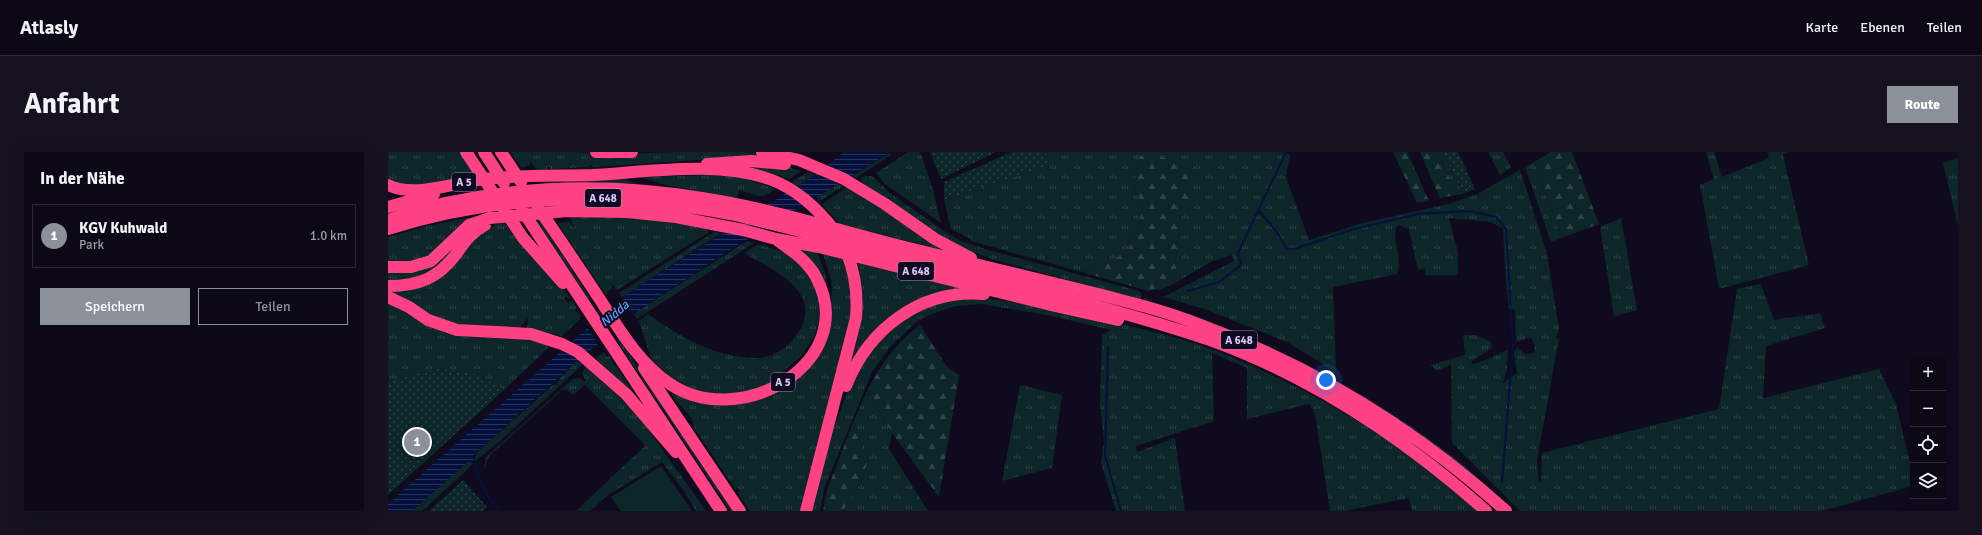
<!DOCTYPE html>
<html lang="de">
<head>
<meta charset="utf-8">
<style>
  body { margin:0; font-family:Signika,sans-serif; background:#15111f; color:#f1f3f6 }
  .controls { position:absolute; right:12px; bottom:12px; display:grid; overflow:hidden; border-radius:0px; box-shadow:0 4px 16px #0002 }
  .controls button { width:36px; height:36px; display:grid; place-items:center; padding:0; border:0; border-bottom:1px solid #2c2935; background:#0c0816; color:#f1f3f6; font:20px sans-serif }
  .you { position:absolute; left:938px; top:228px; width:14px; height:14px; margin:-10px; border:3px solid #fff; border-radius:50%; background:#1a73e8; box-shadow:0 0 0 6px #1a73e833 }
  .badge { display:grid; place-items:center; width:26px; height:26px; border-radius:50%; background:#8c9099; color:#fff; font-size:13px; font-weight:700 }
  .pin { position:absolute; translate:-50% -50%; border:2px solid #fff; box-shadow:0 1px 4px #0006 }
  .list { margin:0; padding:0; list-style:none }
  h2 { display:flex; justify-content:space-between; align-items:center; height:52px; margin:0; padding:0 16px; font-size:17px }
  h2 small { font-size:13px; font-weight:400; color:#9a9aa1 }
  .list li { display:grid; grid-template-columns:26px 1fr auto; gap:12px; align-items:center; box-sizing:border-box; height:64px; margin:0 8px 8px; padding:0 8px; border:1px solid #2c2935; border-radius:0px }
  .list b { display:block; font-size:15px; white-space:nowrap }
  .list p { margin:0; font-size:13px; white-space:nowrap; color:#9a9aa1 }
  .list em { font-size:13px; font-style:normal; color:#9a9aa1 }
  .actions { display:flex; gap:8px; padding:12px 16px }
  .actions a { flex:1; padding:9px 0; border:1px solid #8c9099; border-radius:0px; text-align:center; font-size:14px; color:#8c9099 }
  .actions .main { background:#8c9099; color:#fff }
  .icon { flex:none; width:22px; height:22px; fill:none; stroke:currentColor; stroke-width:2; stroke-linecap:round; stroke-linejoin:round }
  .map { position:relative; flex:none; width:1570px; height:359px; overflow:hidden; border-radius:0px }
  header { display:flex; align-items:center; gap:24px; box-sizing:border-box; height:56px; padding:0 20px; background:#0c0816; border-bottom:1px solid #2c2935 }
  header strong { font-size:19px }
  nav { display:flex; gap:22px; margin-inline-start:auto; font-size:14px }
  .intro { display:flex; align-items:center; justify-content:space-between; box-sizing:border-box; height:96px; padding:0 24px }
  h1 { margin:0; font-size:28px }
  .button { padding:10px 18px; border-radius:0px; background:#8c9099; color:#fff; font-size:14px; font-weight:700 }
  main { display:flex; gap:24px; padding:0 24px }
  aside { flex:1; background:#0c0816; border-radius:0px; box-shadow:0 4px 16px #0002 }
  .map>svg:first-child { display:block }
  .grass { fill:url(#grass-tufts) }
  .forest { fill:url(#forest-firs) }
  .garden { fill:url(#garden-dots) }
  .pitch { fill:#0c2629 }
  .water { fill:url(#water-rules) }
  .pier { fill:#100a1e }
  .lines { fill:none; stroke-linecap:round; stroke-linejoin:round }
  .stream { stroke:#04113d; stroke-width:2 }
  .motorway { stroke:#ff4284; stroke-width:12 }
  .labels { text-anchor:middle; stroke-width:4; stroke-linejoin:round; paint-order:stroke }
  .shield { fill:#100a1e; stroke:#9a8ebc; stroke-width:1 }
  .shield-label { font-size:11px; font-weight:bold; fill:#d5c7ff }
  .water-label { font-size:13px; font-style:italic; fill:#559aff; stroke:#100a1e }
</style>
</head>
<body>
<header>
<strong>Atlasly</strong>
<nav><a>Karte</a><a>Ebenen</a><a>Teilen</a></nav>
</header>
<div class="intro"><h1>Anfahrt</h1><a class="button">Route</a></div>
<main>
<aside>
<h2>In der Nähe<small></small></h2>
<ul class="list">
<li><span class="badge">1</span><div><b>KGV Kuhwald</b><p>Park</p></div><em>1.0 km</em></li>
</ul>
<div class="actions"><a class="main">Speichern</a><a>Teilen</a></div>
</aside>
<div class="map">
<svg width="1570" height="359" viewBox="0 0 1570 359">
  <defs>
    <pattern id="grass-tufts" width="24" height="20" patternUnits="userSpaceOnUse"><rect width="24" height="20" fill="#0c2629"/><path d="M3 7l-1-3M5 7V3M7 7l1-3M15 17l-1-3M17 17v-4M19 17l1-3" fill="none" stroke="#2e4449"/></pattern>
    <pattern id="forest-firs" width="22" height="20" patternUnits="userSpaceOnUse"><rect width="22" height="20" fill="#0c2629"/><path d="M5 1l3.5 6h-7zM16 11l3.5 6h-7z" fill="#2e4449"/></pattern>
    <pattern id="garden-dots" width="8" height="8" patternUnits="userSpaceOnUse"><rect width="8" height="8" fill="#0c2629"/><path d="M2 2h.1M6 6h.1" fill="none" stroke="#2e4449" stroke-width="1.8" stroke-linecap="round"/></pattern>
    <pattern id="water-rules" width="6" height="5" patternUnits="userSpaceOnUse"><rect width="6" height="5" fill="#04113d"/><path d="M0 2.5h6" fill="none" stroke="#28325a"/></pattern>
  </defs>
  <rect width="100%" height="100%" fill="#100a1e"/>
  <path class="grass" d="M0 0H72L85 21 86 26 32 36 0 30Z
    M123 0H186L217 3 286 0H359L373 2 372 4 204 15V13H201V15L162 17 161 15H159V18H149L140 6 143 13 133 15Z
    M520 0H532L544 34 553 71 497 32 488 21Z
    M657 0H891L902 2 898 25 921 88 975 71 1061 52 1089 42 1132 18 1159 101 1171 176 1168 188 1171 186 1149 308 1151 329H1153L1154 301 1331 257 1349 137 1373 132 1386 168 1432 161 1437 176 1378 194 1375 246 1491 217 1508 252 1525 323V334L1434 359H1132L1064 291 1063 212 1050 219 1042 213 1077 203 1075 183H1088L1102 189 1104 196 1085 208 1083 212C1096 210 1107 203 1120 198L1119 217 1115 231 1129 221 1126 201 1129 195 1137 202 1146 201 1147 194 1143 186 1128 190 1127 157H1121L1117 117 1115 77 1103 70 1061 66 1070 100V123H1037V117L1030 118 1021 78 1011 73 1009 74C1003 87 1015 106 1009 122L945 135 948 220 901 191 814 156 775 145 846 109 844 103 825 109 785 132 794 52 752 4 750 18 744 32 754 52 753 65 741 96 722 111 693 120 583 89V87L563 77 556 48 662 13Z
    M1049 0H1055L1075 42 1069 43Z
    M1100 0H1115L1123 15 1112 23Z
    M1318 0H1326L1334 25 1381 6 1379 0H1401L1395 3 1421 113 1331 137 1312 33 1326 27Z
    M502 1 503 3 468 26 464 24Z
    M1570 6V74L1555 11Z
    M1146 10 1174 86 1163 90 1137 15Z
    M329 12 400 15 414 19 401 27 384 21Z
    M420 20 427 23 409 34 403 30Z
    M321 23 353 25 388 37 374 45 351 38 349 46 278 33 251 25Z
    M477 24H484L502 41 553 77 573 89 600 98 751 139 754 143 752 147 607 108 570 95 545 82 475 33 476 31 471 27Z
    M225 27H236L251 32 201 30 163 31V29Z
    M451 32 456 34 432 49 428 45Z
    M459 35 567 101 452 72 434 52Z
    M95 63 50 100 25 111H0V85L43 73Z
    M181 64 243 65V68H247V65L267 67 318 77 321 80 229 138 222 130 225 136 219 140 220 142 218 143 168 69 173 71 181 69 188 78Z
    M1233 66 1249 158 1226 164 1212 75Z
    M116 70 125 83 127 82 169 128 183 147 181 148 178 145 176 146 180 151 184 148 189 156 187 157 188 160H191L190 161 193 165 191 168 174 184 139 176 140 166 132 176 60 172 4 144 0 137 23 136 96 77Z
    M153 70 203 147 201 148 150 71Z
    M90 72 41 124 0 132V119L29 118Z
    M326 80 333 81 234 145 231 141Z
    M359 89 366 91 249 167 246 162 247 161Z
    M371 92 398 101 417 117 428 134 431 146V166L427 183 414 203 388 226 368 240 316 243 285 227 263 207 251 169 260 162C292 185 328 206 369 206 383 206 399 197 407 185 440 142 388 119 356 101Z
    M404 95 429 100 437 120 440 145Z
    M435 102 455 107 461 129 464 164 430 292 427 294H429L418 335 414 359H362L349 340 351 339 350 336 347 337 306 276C306 259 282 252 283 236L323 250 407 225 443 155 444 137 443 127Z
    M470 111 580 138 533 149 459 220 472 126Z
    M757 145 762 149C850 178 934 215 1012 267L1011 268C933 213 846 179 756 148Z
    M594 146C630 150 665 158 701 166 741 174 782 182 820 196 889 222 957 258 1018 300 1043 318 1067 339 1091 359H1024L1021 346 956 359H942L927 262 921 252 859 267V216L824 201 826 269 748 294 749 300 787 286 797 359H728L713 311 716 291 712 252 714 183 723 178 664 164 594 152 567 154 539 164 528 170 502 195 484 220 436 337 432 359H422L439 295 459 241 469 219 485 196 516 167 554 149Z
    M0 150 57 181 79 185 138 187 161 192 159 197 116 238 92 223 52 216 0 229Z
    M231 187 345 359H342L229 189Z
    M216 200 219 205 221 204 251 248 212 212 208 206Z
    M189 209 195 212 113 288 86 310 88 302 92 298 166 232 169 233 172 226Z
    M198 214 230 243 255 270 318 359H308L296 339 274 310 220 343 202 359H188L257 294 255 291 197 233 185 243 179 238 175 237 101 304 97 315 95 316 99 304 185 227 191 226 196 230 198 229 194 222Z
    M632 233 674 243 664 316 614 329Z
    M479 239 504 281 501 297 540 359H455L474 328 480 308 464 273Z
    M1016 269 1071 309 1127 359 1015 271Z
    M80 310H83L84 312 80 317 34 359H24L71 316Z"/>
  <path class="forest" d="M1005 0H1019L1041 49 1029 51Z
    M1032 0H1049L1069 43 1052 46Z
    M1163 0H1184L1211 72 1174 86 1146 10Z
    M761 2 807 14 802 46 794 52 785 132 775 137 761 139 693 120 722 111 741 96 753 65 754 52 744 32 750 18 752 4Z
    M532 173 559 215 571 223 551 345 504 281 479 239C494 211 507 192 532 173Z
    M464 273 480 308 474 328 455 359H435L439 338Z"/>
  <path class="garden" d="M542 0H608L553 27Z
    M623 0H657L663 13 556 48V30Z
    M1055 0H1070L1087 37 1075 42Z
    M52 216 92 223 116 238 0 343V229Z
    M75 328 99 355 95 359H41Z"/>
  <path class="pitch" d="M273 314 304 359H233L223 345Z"/>
  <path class="water" d="M456 0H503L340 99 247 161 189 209 86 303 85 311 84 312 82 308 24 359H0V352L13 340 237 143 427 23Z"/>
  <path class="pier" d="M232 144 246 164 211 193 198 173Z"/>
  <g class="lines">
    <path class="stream" d="M870 58 888 79 899 97H906L966 77 1030 62 1081 59 1108 65 1118 77 1125 195 1114 329
      M800 139 831 130 852 114 853 111 850 101 898 0
      M720 195 717 304 733 359
      M85 310 99 344 112 359"/>
    <path class="motorway" d="M78 0 135 86 175 131
      M96 0 116 31
      M113 0 133 30
      M208 0H244
      M374 0 411 8 456 27 497 52 547 87 583 106
      M319 12 363 9 397 12
      M0 33C26 46 67 31 95 27 131 23 168 24 204 23 260 20 331 8 384 28 410 38 430 57 447 79
      M0 55 46 42
      M150 56C171 85 191 116 211 146 231 177 250 210 282 232 353 280 473 209 428 125 419 108 404 99 389 88
      M134 58 333 359
      M0 68C19 62 38 55 58 51 142 33 229 32 314 46 386 57 458 81 529 98 581 111 634 123 686 136 729 147 772 157 813 173 926 215 1029 278 1118 359
      M0 77C114 41 225 40 342 62 424 81 505 103 587 123 666 143 745 162 822 188 925 225 1017 287 1098 359
      M0 115H23L43 109 81 73 102 66 179 59 239 60 288 65 355 78 388 87 431 95 667 154 730 168
      M0 134C32 134 50 126 69 101 77 89 84 80 97 73
      M0 145 21 155 40 168 69 178 143 182 174 192 190 200 238 242 288 300
      M256 216 352 359
      M458 234C481 176 533 137 596 142
      M418 359 468 166C470 142 467 119 457 97"/>
  </g>
  <g class="labels">
    <g class="shield">
      <rect x="64" y="21" width="24" height="18" rx="3"/>
      <rect x="197" y="37" width="36" height="18" rx="3"/>
      <rect x="510" y="110" width="36" height="18" rx="3"/>
      <rect x="833" y="179" width="36" height="18" rx="3"/>
      <rect x="383" y="221" width="24" height="18" rx="3"/>
    </g>
    <g class="shield-label">
      <text x="76" y="34">A 5</text>
      <text x="215" y="50">A 648</text>
      <text x="528" y="123">A 648</text>
      <text x="851" y="192">A 648</text>
      <text x="395" y="234">A 5</text>
    </g>
    <g class="water-label">
      <text transform="translate(226 161) rotate(-40)" y="5">Nidda</text>
    </g>
  </g>
</svg>
<div class="controls">
<button>+</button>
<button>−</button>
<button><svg class="icon" aria-label="locate" viewBox="0 0 24 24"><circle cx="12" cy="12" r="6"/><path d="M12 2v4M12 18v4M2 12h4M18 12h4"/></svg></button>
<button><svg class="icon" aria-label="layers" viewBox="0 0 24 24"><path d="M12 4l9 5-9 5-9-5zM3 14l9 5 9-5"/></svg></button>
</div>
<div class="you"></div>
<div class="pin badge" style="left:29px;top:290px">1</div>
</div>
</main>
</body>
</html>
